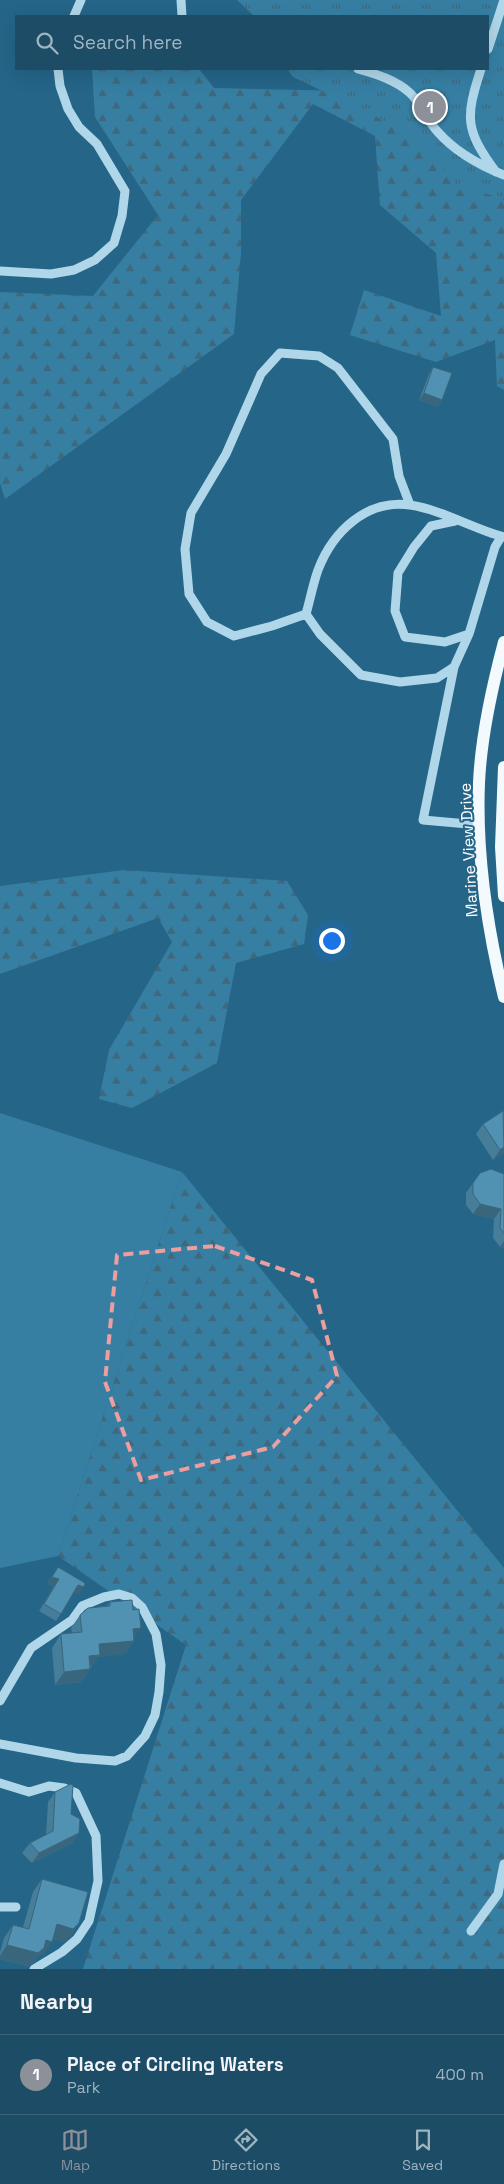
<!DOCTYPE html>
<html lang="en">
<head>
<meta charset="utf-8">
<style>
  body { margin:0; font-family:"Space Grotesk",sans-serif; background:#25536c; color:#f1f3f6 }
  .you { position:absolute; left:331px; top:940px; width:18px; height:18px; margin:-12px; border:4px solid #fff; border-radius:50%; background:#1a73e8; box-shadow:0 0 0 8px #1a73e833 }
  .badge { display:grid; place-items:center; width:32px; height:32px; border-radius:50%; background:#8c9099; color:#fff; font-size:16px; font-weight:700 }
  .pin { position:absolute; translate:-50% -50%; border:2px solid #fff; box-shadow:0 1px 5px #0006 }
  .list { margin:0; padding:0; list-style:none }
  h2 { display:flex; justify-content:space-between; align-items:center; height:65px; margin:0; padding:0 20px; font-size:21px }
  h2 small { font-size:16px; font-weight:400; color:#a0b4bf }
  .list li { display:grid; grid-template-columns:32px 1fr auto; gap:15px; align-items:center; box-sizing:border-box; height:80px; padding:0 20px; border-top:1px solid #3a637a }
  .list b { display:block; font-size:19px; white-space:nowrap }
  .list p { margin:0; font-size:16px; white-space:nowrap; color:#a0b4bf }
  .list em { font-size:16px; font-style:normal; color:#a0b4bf }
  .icon { flex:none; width:28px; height:28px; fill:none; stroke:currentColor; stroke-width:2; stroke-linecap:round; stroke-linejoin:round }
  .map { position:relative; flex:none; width:504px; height:1969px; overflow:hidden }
  .search { position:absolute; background:#1c4c66; box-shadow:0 5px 20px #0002; left:15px; right:15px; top:15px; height:55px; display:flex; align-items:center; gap:12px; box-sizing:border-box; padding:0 18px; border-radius:0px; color:#a0b4bf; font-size:19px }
  .sheet { height:145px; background:#1c4c66 }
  nav { display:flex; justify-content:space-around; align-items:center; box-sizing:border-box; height:70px; border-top:1px solid #3a637a; background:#1c4c66; font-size:14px; color:#a0b4bf }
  nav a { display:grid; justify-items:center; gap:2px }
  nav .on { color:#8c9099 }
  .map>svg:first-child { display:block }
  .grass { fill:#367fa3 }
  .forest { fill:url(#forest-firs) }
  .park { fill:url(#park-tufts) }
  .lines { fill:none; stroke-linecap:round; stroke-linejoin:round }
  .minor { stroke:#b0d6e9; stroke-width:9 }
  .major { stroke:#f3fafe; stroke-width:12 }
  .wall { fill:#467d99 }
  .shaded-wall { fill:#39667d }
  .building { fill:#5191b2; stroke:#39667d }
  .marked { fill:none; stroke:#ed9e9e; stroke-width:4; stroke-dasharray:10 6; stroke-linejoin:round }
  .labels { text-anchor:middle; stroke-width:4; stroke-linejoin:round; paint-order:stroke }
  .street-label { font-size:16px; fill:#fff; stroke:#256588 }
</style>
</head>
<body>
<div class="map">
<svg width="504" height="1969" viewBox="0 0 504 1969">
  <defs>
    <pattern id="forest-firs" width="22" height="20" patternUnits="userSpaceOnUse" patternTransform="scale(1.25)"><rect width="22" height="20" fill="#367fa3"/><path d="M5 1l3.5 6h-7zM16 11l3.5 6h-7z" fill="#40687c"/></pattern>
    <pattern id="park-tufts" width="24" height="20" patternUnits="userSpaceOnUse" patternTransform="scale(1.25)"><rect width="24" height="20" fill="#367fa3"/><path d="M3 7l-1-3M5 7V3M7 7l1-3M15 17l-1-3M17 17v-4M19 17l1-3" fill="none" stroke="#40687c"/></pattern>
  </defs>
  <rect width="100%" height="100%" fill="#256588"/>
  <path class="grass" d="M0 1113 182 1172 58 1556 0 1568Z"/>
  <path class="forest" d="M92 69H199L214 88 348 91 404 119 504 200V390L497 386 495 340 436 362 350 335 364 290 441 316 436 253 380 205 375 136 313 104 241 200V253L234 334 5 499 0 483V292L93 296 158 215 95 117Z
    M124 870 287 881 308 915 304 944 236 963 217 1063 132 1108 99 1099 109 1050 172 942 158 918 0 974V886Z
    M182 1172 504 1568V1969H83L186 1645 58 1556Z"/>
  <path class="park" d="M237 0H504V199L457 185 419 137 293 77 287 69H488V16H254Z"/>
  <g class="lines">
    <path class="minor" d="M181 0 182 16
      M74 16 81 0
      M488 49 504 0
      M358 69C376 74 396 80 410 93 421 103 427 120 437 131 455 152 479 165 504 175
      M481 69C465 118 465 130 496 172
      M0 271 51 274 74 270 95 260 114 243 122 216 125 191 97 144 79 127 68 109 60 86 58 69
      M455 521 431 526 414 547 398 573 395 611 405 637 445 642 469 634
      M306 614 272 626 234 636 207 622 189 594 185 549 191 513 226 454 261 374 280 353 319 356 338 368 393 439 399 476 410 505
      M454 667 437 678 400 682 361 675 320 634 306 614C310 600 313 584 318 570 333 531 367 499 410 505 443 510 473 529 504 537
      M479 825 423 820 454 667 469 634 495 547 501 537
      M0 1701 31 1648 72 1620 82 1606 104 1597 119 1594 132 1598 142 1607 156 1634 161 1665 159 1692 155 1715 145 1736 127 1756 115 1761 76 1758 0 1744
      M0 1783 29 1792 49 1786 64 1788 76 1793 96 1836 98 1881 89 1921 77 1939 62 1952 34 1969
      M0 1907H16
      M471 1931 498 1894 504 1864"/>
    <path class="major" d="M504 642C492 687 481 736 479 783 476 856 487 927 504 997
      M504 767 501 847 504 896"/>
  </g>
  <path class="wall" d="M433 367 442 400 438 407 419 400 429 374Z
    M504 1111V1153L493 1160 476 1134 483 1124Z
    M480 1173 504 1174V1249L500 1247 493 1238 494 1219 473 1214 466 1205V1193Z
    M58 1567 79 1594 74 1592 56 1621 39 1611 54 1586 47 1584Z
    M110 1602 134 1637V1641L125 1654 98 1657 81 1682 55 1685 52 1648 61 1634 72 1633 71 1628 80 1615 107 1606Z
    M55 1792 71 1814 79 1833 72 1843 32 1863 22 1853 30 1843 46 1835 48 1802Z
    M42 1879 79 1923 70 1937 64 1942 53 1939 43 1955 40 1954 35 1961 28 1966 0 1959V1952L4 1938 13 1925 23 1927 33 1892Z"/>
  <path class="shaded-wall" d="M424 393 442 400 438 407 419 400Z
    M504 1147V1153L493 1160 500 1150Z
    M480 1204 501 1209 494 1219 473 1214Z
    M504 1241V1249L500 1247Z
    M52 1577 59 1579 54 1586 47 1584Z
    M78 1585 84 1587 79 1594 73 1592Z
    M141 1628 131 1641H134L125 1654 98 1657 91 1668 89 1656 99 1644 133 1629Z
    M90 1669 81 1682 55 1685 64 1672Z
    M79 1833 72 1843 32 1863 39 1853Z
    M79 1923 70 1937 64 1942 48 1938 57 1924Z
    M46 1940 52 1942 43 1955 40 1954 35 1961 28 1966 0 1959V1956L7 1945Z"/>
  <path class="building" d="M433 367 452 373 442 400 424 393Z
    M503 1111 504 1147 500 1150 483 1124Z
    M491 1169 504 1174V1233L500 1228 501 1209 480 1204 473 1194V1183L480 1173Z
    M58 1567 85 1583 84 1587 78 1585 61 1614 44 1604 59 1579 52 1577Z
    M132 1600 133 1610 139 1609 141 1628 133 1629 134 1641 99 1644 100 1655 89 1656 90 1669 64 1672 61 1634 82 1632 80 1615 88 1608 110 1606V1602Z
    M71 1784 73 1785 71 1814 80 1819 79 1833 39 1853 30 1843 53 1831 55 1792Z
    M42 1879 88 1892 79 1923 73 1929 57 1924 52 1942 46 1940 44 1948 38 1953 7 1945 13 1925 29 1929Z"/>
  <path class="marked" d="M215 1246 312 1280 337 1376 273 1447 141 1480 105 1382 117 1255Z"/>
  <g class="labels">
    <g class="street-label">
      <text transform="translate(468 850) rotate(-93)" y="6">Marine View Drive</text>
    </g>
  </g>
</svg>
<div class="you"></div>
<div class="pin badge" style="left:430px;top:107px">1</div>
<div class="search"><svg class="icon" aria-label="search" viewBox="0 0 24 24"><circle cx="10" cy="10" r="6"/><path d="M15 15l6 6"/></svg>Search here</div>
</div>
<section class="sheet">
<h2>Nearby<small></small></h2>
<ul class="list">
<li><span class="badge">1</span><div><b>Place of Circling Waters</b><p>Park</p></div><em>400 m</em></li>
</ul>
</section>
<nav>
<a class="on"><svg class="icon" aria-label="map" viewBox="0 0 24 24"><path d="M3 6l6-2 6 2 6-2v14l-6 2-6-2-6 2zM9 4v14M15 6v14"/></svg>Map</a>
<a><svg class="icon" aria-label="directions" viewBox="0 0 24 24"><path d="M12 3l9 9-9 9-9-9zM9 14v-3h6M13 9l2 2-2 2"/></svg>Directions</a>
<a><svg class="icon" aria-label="saved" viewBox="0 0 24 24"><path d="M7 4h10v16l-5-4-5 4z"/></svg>Saved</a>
</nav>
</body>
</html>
